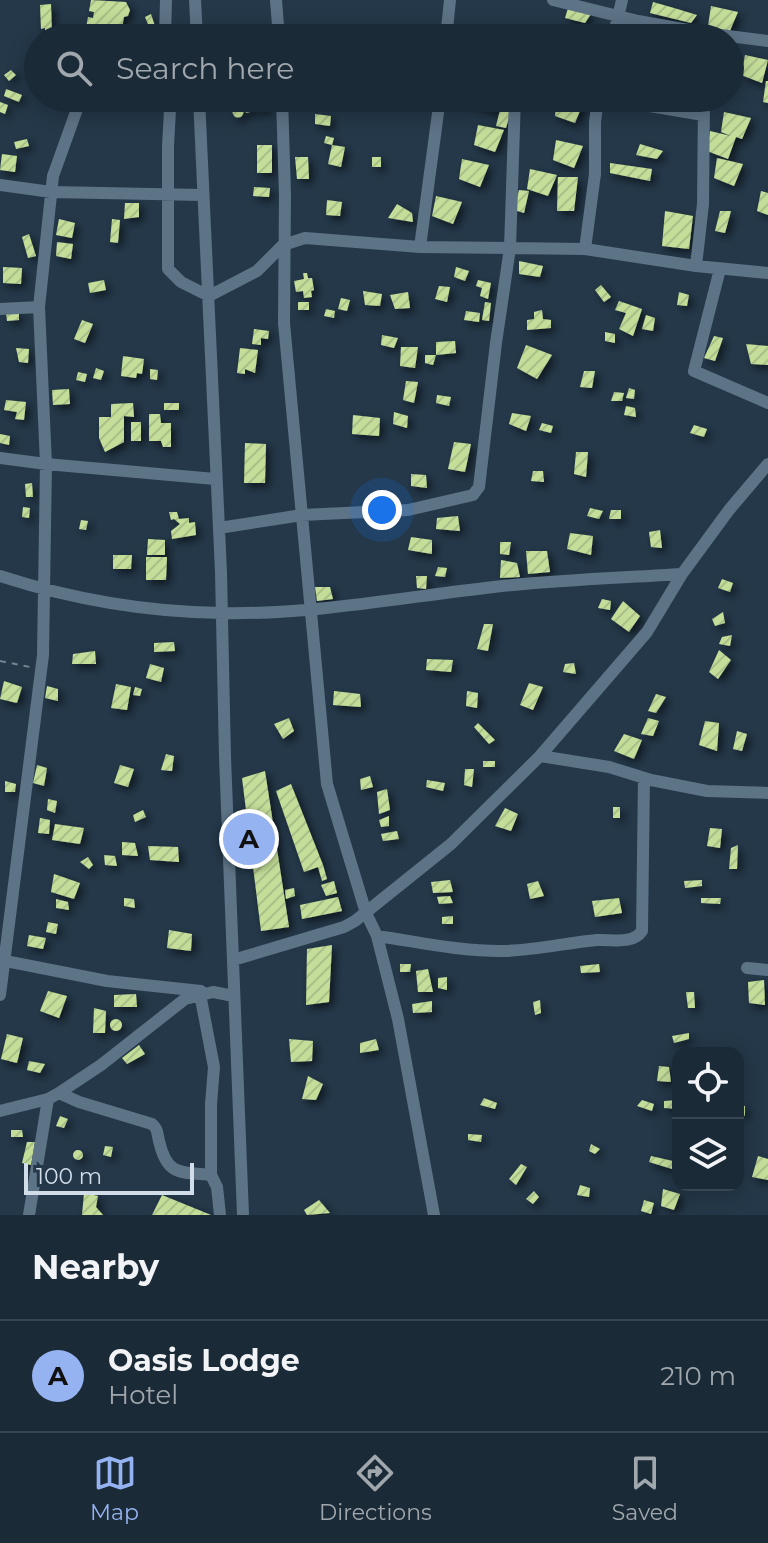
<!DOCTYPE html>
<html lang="en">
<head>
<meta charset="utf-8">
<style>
  body { margin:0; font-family:Montserrat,sans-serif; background:#24323f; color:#f1f3f6 }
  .controls { position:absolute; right:24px; bottom:24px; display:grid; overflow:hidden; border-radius:16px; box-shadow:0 4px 20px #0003 }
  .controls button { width:72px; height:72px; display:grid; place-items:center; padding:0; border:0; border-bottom:2px solid #394652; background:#1b2a37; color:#f1f3f6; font:40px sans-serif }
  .scale { position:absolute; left:24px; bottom:20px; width:170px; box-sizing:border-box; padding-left:8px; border:4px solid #d1dde8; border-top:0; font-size:22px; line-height:28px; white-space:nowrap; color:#d1dde8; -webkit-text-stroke:6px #243849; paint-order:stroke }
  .you { position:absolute; left:382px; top:510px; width:28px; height:28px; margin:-20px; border:6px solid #fff; border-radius:50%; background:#1a73e8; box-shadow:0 0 0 12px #1a73e833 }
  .badge { display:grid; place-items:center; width:52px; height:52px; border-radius:50%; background:#95b2f1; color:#111; font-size:26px; font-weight:700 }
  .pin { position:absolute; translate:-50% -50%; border:4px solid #fff; box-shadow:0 2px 8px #0006 }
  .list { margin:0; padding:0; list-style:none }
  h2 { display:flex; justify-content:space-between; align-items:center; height:104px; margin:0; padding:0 32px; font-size:34px }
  h2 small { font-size:26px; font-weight:400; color:#a0a7ad }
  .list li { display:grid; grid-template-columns:52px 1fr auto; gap:24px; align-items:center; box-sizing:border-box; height:112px; padding:0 32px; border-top:2px solid #394652 }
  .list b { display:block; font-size:30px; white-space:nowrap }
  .list p { margin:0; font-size:26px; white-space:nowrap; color:#a0a7ad }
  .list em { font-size:26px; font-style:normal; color:#a0a7ad }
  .icon { flex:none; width:44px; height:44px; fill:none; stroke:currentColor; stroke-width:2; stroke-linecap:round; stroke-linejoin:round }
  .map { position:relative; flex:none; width:768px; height:1215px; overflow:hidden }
  .search { position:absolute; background:#1b2a37; box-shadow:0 4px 20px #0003; left:24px; right:24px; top:24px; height:88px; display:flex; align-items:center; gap:20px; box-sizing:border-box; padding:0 28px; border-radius:44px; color:#a0a7ad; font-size:30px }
  .sheet { height:216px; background:#1b2a37 }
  nav { display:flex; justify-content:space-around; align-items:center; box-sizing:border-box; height:112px; border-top:2px solid #394652; background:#1b2a37; font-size:22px; color:#a0a7ad }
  nav a { display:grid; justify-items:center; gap:4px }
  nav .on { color:#95b2f1 }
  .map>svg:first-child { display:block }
  .building { fill:url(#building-hatch); filter:url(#shadow) }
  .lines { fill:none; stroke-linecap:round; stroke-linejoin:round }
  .path { stroke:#738492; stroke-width:2; stroke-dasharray:6 6; stroke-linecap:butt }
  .minor { stroke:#5d7386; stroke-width:12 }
</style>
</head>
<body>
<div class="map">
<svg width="768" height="1215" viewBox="0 0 768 1215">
  <defs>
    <pattern id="building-hatch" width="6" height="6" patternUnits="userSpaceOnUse" patternTransform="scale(2)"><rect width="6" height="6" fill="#c4de99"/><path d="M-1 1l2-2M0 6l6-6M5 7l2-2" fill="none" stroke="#a9bf88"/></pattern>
    <filter id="shadow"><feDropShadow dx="4" dy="4" stdDeviation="4" flood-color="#0009"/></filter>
  </defs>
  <rect width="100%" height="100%" fill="#243849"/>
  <path class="building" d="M91 0 126 2 130 10 128 16 124 17 122 28 127 35 126 38H84L88 17 93 18 94 12 89 11Z
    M653 2 674 8 697 15 691 23 650 13Z
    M51 4 52 34H45V28L41 29 40 5Z
    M711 6 738 12 729 33 708 26Z
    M568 8 591 14 585 23 565 18Z
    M151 14 155 26 150 29 145 17Z
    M445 27 470 34 469 38H443Z
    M501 29 529 37V38H498Z
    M653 30 678 37V38H651Z
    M245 32H258V38H245Z
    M745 55 768 60 762 83 741 75Z
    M11 70 16 75 9 81 4 75Z
    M766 81H768V103L763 102Z
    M6 89 22 95 19 102 4 96Z
    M452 98H502L496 112Z
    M557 98 584 101 575 123 555 116Z
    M257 100 268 101 267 110H257Z
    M0 102 8 105 5 114 0 112Z
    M253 103 254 111 246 113 245 105Z
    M501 106 512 107 506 128 496 126Z
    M232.5 112a5.5 5.5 0 1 1 11 0a5.5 5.5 0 1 1-11 0Z
    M724 112 751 118 742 139 736 137 728 159 707 151 710 131 731 136 721 132Z
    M315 114 331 116 330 126 315 124Z
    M478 125 504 130 495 152 474 145Z
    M326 136 334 138 332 145 324 143Z
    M27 139 29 146 16 149 14 142Z
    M556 140 583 146 574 168 553 160Z
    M640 144 663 151 657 159 636 155Z
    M257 145H272V173H257Z
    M332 145 345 147 341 167 328 164Z
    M2 154 17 156 15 172 0 170Z
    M295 157H308L309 179H297Z
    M372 157H381V167H372Z
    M717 158 743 164 734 186 714 178Z
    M462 159 489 165 480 187 459 179Z
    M610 163 652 169 650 181 610 173Z
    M530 169 557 175 548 196 527 189Z
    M558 177H578L574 211H557Z
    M254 187 270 188 269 197 253 196Z
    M519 190 529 191 524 213 514 210Z
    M761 191 768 193V215L757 211Z
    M436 196 462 202 453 224 432 216Z
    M327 200 342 202 340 216 326 215Z
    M125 203H139V217L124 219Z
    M397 204 412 213 413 222 388 218Z
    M665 211 693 216 689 249 662 246Z
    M720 211H731L725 233 715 231Z
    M59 219 75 223 72 238 56 235Z
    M112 219 120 220 118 243 110 242Z
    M29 234 36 256 28 258 22 237Z
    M57 242 73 244 71 259 56 256Z
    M519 261 543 266 540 277 519 274Z
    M3 267 22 268 21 284 3 283Z
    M456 267 469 271 465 281 454 277Z
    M303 273H307L308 278H312L314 290 311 291 312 297 304 298 303 291 296 292 294 281 304 279Z
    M104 280 106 290 90 293 88 283Z
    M478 280 491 283 488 299 480 296 482 288 476 286Z
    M601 285 611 297 604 302 595 290Z
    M439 286 450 287 447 302 435 299Z
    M363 291 382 294 380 306 365 305Z
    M408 292 410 308 395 309 390 295Z
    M679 292 689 295 687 306 677 305Z
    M341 298 350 300 347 311 338 309Z
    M619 301 642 309 633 336 619 329 626 313 615 310Z
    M298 302H309V310H298Z
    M485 302 491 303 489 321 482 320Z
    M326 309 335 311 334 318 324 316Z
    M542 310 543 319 551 320V328L527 330V320L534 319V312Z
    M466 311 480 313 479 322 464 320Z
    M19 312V320L7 321 6 313Z
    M646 315 655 318 653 331 642 329Z
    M82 320 93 324 85 343 74 339Z
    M254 329 269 331 268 339 261 338V345L252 344Z
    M605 332 615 334V343L605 341Z
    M382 335 398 338 394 348 381 345Z
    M714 336 723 338 715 361 704 358Z
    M455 341 456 353 436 355V342Z
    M746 344 768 346V365L751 364Z
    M526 345 552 355 537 379 517 368Z
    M401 347H418L415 368 400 366Z
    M16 348 29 349 28 363 19 362Z
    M240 348 258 350 255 373 245 369V374L237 373Z
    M425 355H436L433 365 425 363Z
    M123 356 144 359 142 374 137 373 136 378 121 376Z
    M96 368 104 371 101 380 93 378Z
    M150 369 158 370 157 380 150 379Z
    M584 371H595L592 388 580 387Z
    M78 372 87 374 85 382 76 380Z
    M406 381 418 382 414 403 403 400Z
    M629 388 635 390 634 399 626 398Z
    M69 389 70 404 53 405 52 390Z
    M614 392 624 393 622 401H611Z
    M437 395 451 397 449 406 436 403Z
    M6 400 26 402 24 420 15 419 17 412 4 410Z
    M133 403 134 417 124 416V442L105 452 99 438V417H111V404Z
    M164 403H179V410H164Z
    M626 406 635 408 636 417 624 415Z
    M394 412 408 416 407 428 393 424Z
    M512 413 531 416 526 431 509 424Z
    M149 414H160L161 423H171V447H163L161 441H149Z
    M353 415 380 418 379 436 352 434Z
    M131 422H141V441H131Z
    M542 423 553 426 551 433 539 430Z
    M694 425 707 429 704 437 690 433Z
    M0 434 10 436 9 445 0 443Z
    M454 442 471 444 465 472 448 469Z
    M245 443 266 444 265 483H244Z
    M576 452H588L586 477 574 474Z
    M533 471H543L544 482 531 481Z
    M411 474 426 475 427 488 411 486Z
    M32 483 33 497H26L25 484Z
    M23 507 30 508 29 518 22 517Z
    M590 508 603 511 599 519 587 516Z
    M611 510H621V519H609Z
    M169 512H177L179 519 189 518V523L195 522 196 535 172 539 171 531 180 524 174 519 171 520Z
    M458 516 460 531 436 529 437 518Z
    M81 520 88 521 86 530 79 529Z
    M660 530 662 548 651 547 649 532Z
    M570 533 593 536 591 555 567 549Z
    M411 537 432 540V554L408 550Z
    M148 539 165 540V555H147Z
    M500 542H511L509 555 500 554Z
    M526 551H547L550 572 528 574Z
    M113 555H132L131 569H113Z
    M146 557H167L166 580H146Z
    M501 560 517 563 520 577 500 578Z
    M438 567 447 568 445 577 435 576Z
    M416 576H427L426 589 417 588Z
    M722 579 733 583 730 592 718 588Z
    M315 587H330L333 599 317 601Z
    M602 599 611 601 610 610 598 608Z
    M623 601 640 616 629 632 611 619Z
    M723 612 725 623 715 626 712 619Z
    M484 624H493L488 651 477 649Z
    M732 635 730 646 719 644 722 637Z
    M174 642 175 651 154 652V643Z
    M719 650 731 660 718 679 709 672Z
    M95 651 96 664H72L73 654Z
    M427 659 453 660 451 672 426 670Z
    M574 663 576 674 563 672 565 664Z
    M150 664 164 668 161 682 146 678Z
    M4 681 22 687 17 703 0 699Z
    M529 683 543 687 533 710 520 705Z
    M116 684 131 687 127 710 111 708Z
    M47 686 58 689V701L45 698Z
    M135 687 142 689 140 696 133 695Z
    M334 691 360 694 361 707 333 705Z
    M467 691 478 693 477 708 466 706Z
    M656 694 666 697 656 713 648 711Z
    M289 718 294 731 283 739 274 724Z
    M648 718 659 721 653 736 641 734Z
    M705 721 719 723 717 751 699 745Z
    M478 723 495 740 489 744 474 727Z
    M737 731 747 734 742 751 733 749Z
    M624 734 642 740 634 759 614 751Z
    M166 754 174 756 172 771 161 770Z
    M483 761H495V767H483Z
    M37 765 47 768 44 786 33 783Z
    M120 765 134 769 128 787 114 783Z
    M465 769H474L472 787 464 785Z
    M265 771 289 927 261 931 242 778Z
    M370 776 373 787 361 790 360 779Z
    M427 780 445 783 443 791 426 787Z
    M5 781 16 784 15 792H5Z
    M291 784 323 865 327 879 322 881 318 867 304 872 276 791Z
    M387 789 390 810 379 814 377 792Z
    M48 799 57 801 55 813 47 810Z
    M613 807H620V818H613Z
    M505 808 518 814 511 831 495 826Z
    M143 810 146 817 135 822 133 815Z
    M389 816V826L381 827 379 820Z
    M40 818 50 820 49 834 38 833Z
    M55 824 84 828 80 844 52 840Z
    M710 828 722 829 720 848 707 846Z
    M397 831 399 839 383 841 381 834Z
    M122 842 135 843 138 856 122 855Z
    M738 845 737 869H729L731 848Z
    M148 846 178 847 179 862 150 860Z
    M104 855 115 856 117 866 105 865Z
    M88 857 93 865 89 869 80 862Z
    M54 874 80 883 74 899 51 892Z
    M450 880 453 892 433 893 431 882Z
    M702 880V886L685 888 684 881Z
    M334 881 337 893 326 896 321 885Z
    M538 881 544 896 530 899 527 884Z
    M294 888 295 896 286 899 285 890Z
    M450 896 453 903 439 904 437 897Z
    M338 897 342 911 302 919 300 905Z
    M124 898 134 899 135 908 124 906Z
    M619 898 622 913 595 917 592 901Z
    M701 898H721L720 904 701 903Z
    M56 899 68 902 69 910 56 908Z
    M453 916V924H442V917Z
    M48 922 58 924 56 934 46 932Z
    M169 930 192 934 191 951 167 948Z
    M29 935 46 938 43 949 27 946Z
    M332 945 329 1002 306 1005 307 949Z
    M400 964H411L410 972H400Z
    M599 964 600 972 581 973 580 966Z
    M428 969 433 992H418L416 971Z
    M447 977V990L438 988V978Z
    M764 980 765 1005 749 1003 748 982Z
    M48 991 67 996 59 1018 40 1011Z
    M686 992H694L695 1008H688Z
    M136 994 137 1007H114V995Z
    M540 1000 541 1013 535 1015 533 1002Z
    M432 1001V1012L413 1013 412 1004Z
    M94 1008 106 1011 105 1033H93Z
    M110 1025a6 6 0 1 1 12 0a6 6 0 1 1-12 0Z
    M689 1033V1039L674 1043 672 1036Z
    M7 1034 23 1038 17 1063 1 1059Z
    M289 1039 313 1041 312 1061 291 1062Z
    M376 1039 379 1050 360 1053V1043Z
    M139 1045 145 1054 127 1064 122 1058Z
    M29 1061 45 1064 40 1073 27 1070Z
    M659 1066 669 1067 671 1082 657 1081Z
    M308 1076 323 1084 316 1100 302 1099Z
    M484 1098 497 1103 495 1109 480 1105Z
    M642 1100 654 1104 652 1111 637 1106Z
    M678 1100V1109L664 1108V1101Z
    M738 1105 745 1106V1116L738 1114Z
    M60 1116 68 1119 64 1128 56 1126Z
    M11 1130H22L23 1137H11Z
    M468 1134 482 1135 481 1142 468 1140Z
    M27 1142H35L31 1165 22 1163Z
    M591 1144 600 1149 595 1154 589 1151Z
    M105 1146 113 1147 111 1157 103 1155Z
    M73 1155a5 5 0 1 1 10 0a5 5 0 1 1-10 0Z
    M651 1156 673 1161 672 1169 649 1162Z
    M758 1156 768 1159V1180L752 1177Z
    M521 1164 527 1167 516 1185 509 1179Z
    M580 1185 590 1188 589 1197 577 1195Z
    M663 1189 680 1194 674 1210 661 1206Z
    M534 1191 539 1197 533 1204 526 1199Z
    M84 1193 98 1196 96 1207 103 1215H82Z
    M162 1195 211 1215H152Z
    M319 1200 330 1213 307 1215 304 1210Z
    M644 1200 654 1203 651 1214 641 1211Z"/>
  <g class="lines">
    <path class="path" d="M0 661 30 667"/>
    <path class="minor" d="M195 0 197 38
      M276 0 279 38
      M553 0 638 21 705 33
      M165 38 166 0
      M446 38 450 0
      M613 38 622 0
      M705 38V33L768 41
      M168 98 170 110 168 146V269L181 282 209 296 257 271 283 245 305 238 420 247 585 249 696 266 768 273
      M199 98 221 572 225 757 243 1215
      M282 98 285 195 284 323 327 784 366 913 377 936 398 1019 434 1215
      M603 98 703 115
      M0 185 51 192 202 195
      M420 247 440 98
      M585 249 595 174V122L598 98
      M696 266 703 204 704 98
      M720 269 694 371 768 403
      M0 309 39 307
      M0 458 46 464 215 479
      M219 528 302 515 408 510 473 495 479 487 496 343 510 248 515 98
      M0 576C71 599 147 612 221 613 312 615 404 597 494 587 556 580 619 578 682 574
      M540 756 647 632 682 574 729 510 768 464
      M377 936C419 942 463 952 505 951 536 950 566 943 597 940 612 939 632 945 642 931L644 778
      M0 960 107 981 201 991
      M233 960 344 927 355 921 451 844 540 756 609 767 651 780 707 791 768 793
      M747 968 768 970
      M200 994 214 1067 211 1104V1175L217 1187 220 1215
      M0 995 43 655 46 464 39 307 53 176 81 98
      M59 1093 79 1102 152 1124C158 1129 157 1133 159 1141 167 1176 180 1172 211 1175
      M0 1111 48 1099 59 1093 101 1065 185 999 213 992 234 996
      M29 1215 48 1099"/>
  </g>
</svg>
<div class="controls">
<button><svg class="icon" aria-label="locate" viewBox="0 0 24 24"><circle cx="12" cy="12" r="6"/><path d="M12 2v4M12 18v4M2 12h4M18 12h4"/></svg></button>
<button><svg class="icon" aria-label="layers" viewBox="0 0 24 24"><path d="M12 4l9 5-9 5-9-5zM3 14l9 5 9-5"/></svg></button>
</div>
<div class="scale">100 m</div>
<div class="you"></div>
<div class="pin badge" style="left:249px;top:839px">A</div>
<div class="search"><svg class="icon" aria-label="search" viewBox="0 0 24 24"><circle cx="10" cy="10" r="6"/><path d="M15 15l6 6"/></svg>Search here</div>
</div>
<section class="sheet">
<h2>Nearby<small></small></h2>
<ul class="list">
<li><span class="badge">A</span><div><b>Oasis Lodge</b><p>Hotel</p></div><em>210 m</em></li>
</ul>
</section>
<nav>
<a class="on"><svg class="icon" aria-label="map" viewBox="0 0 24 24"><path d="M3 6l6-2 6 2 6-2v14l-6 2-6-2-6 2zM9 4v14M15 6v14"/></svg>Map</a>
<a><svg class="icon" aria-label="directions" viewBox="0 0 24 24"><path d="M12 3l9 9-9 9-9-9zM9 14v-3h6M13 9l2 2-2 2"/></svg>Directions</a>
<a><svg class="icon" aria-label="saved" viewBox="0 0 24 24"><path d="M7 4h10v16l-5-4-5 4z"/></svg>Saved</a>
</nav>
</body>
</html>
